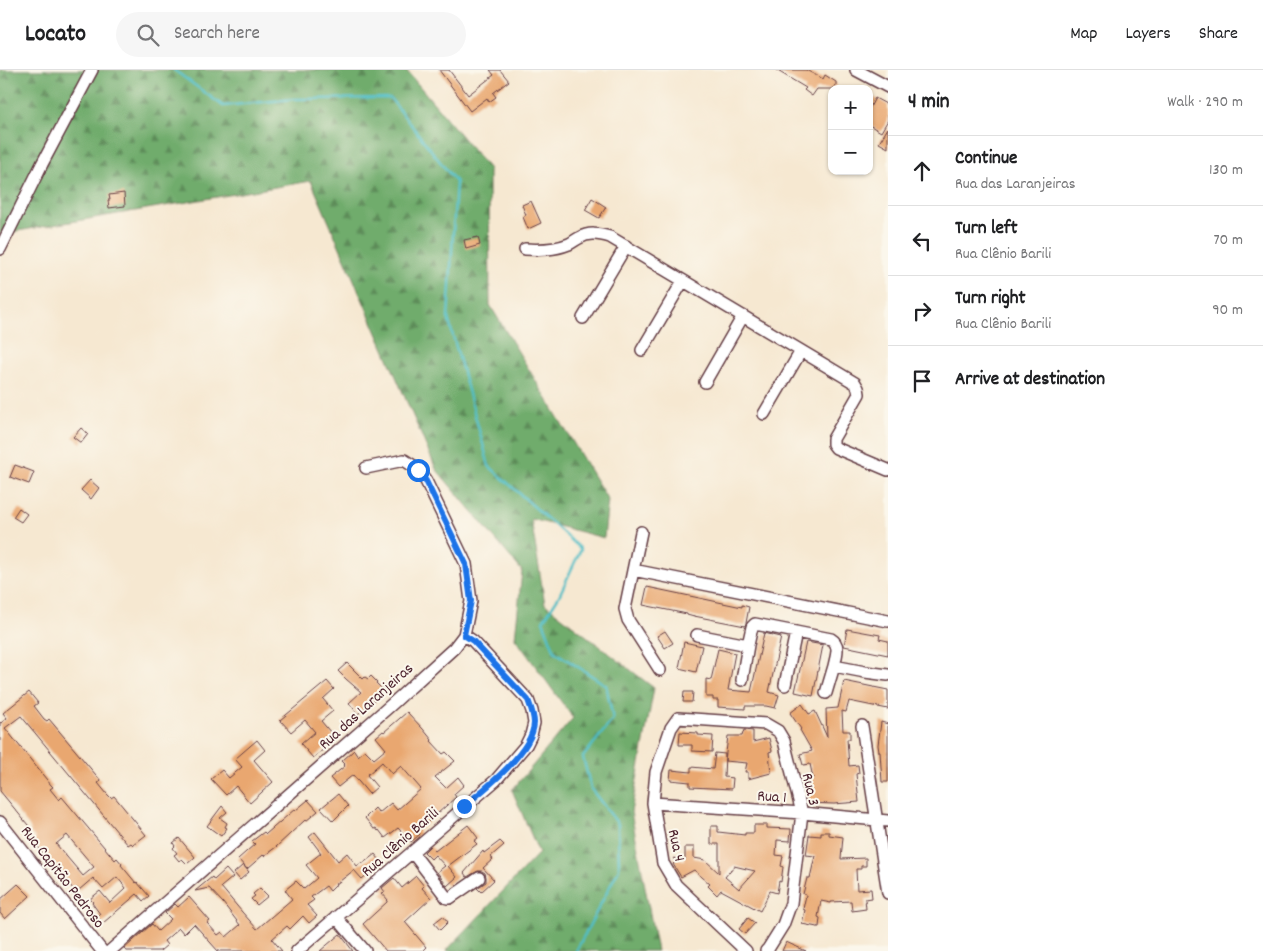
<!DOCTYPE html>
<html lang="en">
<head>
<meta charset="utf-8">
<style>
  body { margin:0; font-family:Dekko,sans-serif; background:#f6f6f6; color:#202124 }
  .controls { position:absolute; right:15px; top:15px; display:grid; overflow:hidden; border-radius:10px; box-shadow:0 1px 4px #0004 }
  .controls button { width:45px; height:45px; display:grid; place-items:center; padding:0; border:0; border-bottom:1px solid #e0e0e0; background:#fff; color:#202124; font:25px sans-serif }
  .stop { position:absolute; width:15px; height:15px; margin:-11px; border:4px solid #1a73e8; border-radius:50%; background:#fff }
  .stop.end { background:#1a73e8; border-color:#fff; box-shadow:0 1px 5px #0008 }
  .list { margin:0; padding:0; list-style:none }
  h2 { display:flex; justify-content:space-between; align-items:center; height:65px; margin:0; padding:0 20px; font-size:21px }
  h2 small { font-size:16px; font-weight:400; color:#757577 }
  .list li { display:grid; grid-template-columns:32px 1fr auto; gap:15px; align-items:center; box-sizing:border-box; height:70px; padding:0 20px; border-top:1px solid #e0e0e0 }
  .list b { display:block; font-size:19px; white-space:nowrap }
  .list p { margin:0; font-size:16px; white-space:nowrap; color:#757577 }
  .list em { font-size:16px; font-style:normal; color:#757577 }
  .icon { flex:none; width:28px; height:28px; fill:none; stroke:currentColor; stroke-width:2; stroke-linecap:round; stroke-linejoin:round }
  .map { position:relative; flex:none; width:888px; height:881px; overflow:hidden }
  header { display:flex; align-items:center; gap:30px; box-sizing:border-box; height:70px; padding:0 25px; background:#fff; border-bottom:1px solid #e0e0e0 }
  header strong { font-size:24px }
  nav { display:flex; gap:28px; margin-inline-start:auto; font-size:18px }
  .search { width:350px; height:45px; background:#f6f6f6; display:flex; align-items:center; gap:12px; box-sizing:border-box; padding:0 18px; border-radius:28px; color:#757577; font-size:19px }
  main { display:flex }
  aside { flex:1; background:#fff }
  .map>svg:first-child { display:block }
  .forest { fill:url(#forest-firs); stroke:#5c664c }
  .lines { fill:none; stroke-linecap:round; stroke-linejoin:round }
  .stream { stroke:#50bec6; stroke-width:2.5 }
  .building { fill:#e9a76f; fill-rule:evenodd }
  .minor-casing { stroke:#643d44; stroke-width:14 }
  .minor { stroke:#fff; stroke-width:11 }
  .route { stroke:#1a73e8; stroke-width:6 }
  .labels { text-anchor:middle; stroke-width:4; stroke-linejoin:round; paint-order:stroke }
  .street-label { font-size:16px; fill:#4a1f2b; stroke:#fbf7ec }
</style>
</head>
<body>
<header>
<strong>Locato</strong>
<div class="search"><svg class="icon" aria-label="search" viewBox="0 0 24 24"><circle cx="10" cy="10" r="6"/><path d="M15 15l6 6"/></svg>Search here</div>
<nav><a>Map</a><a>Layers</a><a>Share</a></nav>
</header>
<main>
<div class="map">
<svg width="888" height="881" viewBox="0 0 888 881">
  <defs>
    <pattern id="forest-firs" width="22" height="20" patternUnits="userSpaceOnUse" patternTransform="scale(1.25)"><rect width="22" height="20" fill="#6fac6c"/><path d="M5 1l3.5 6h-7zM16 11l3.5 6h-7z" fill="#5d8b59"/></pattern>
  </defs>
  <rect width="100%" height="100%" fill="#fbf7ec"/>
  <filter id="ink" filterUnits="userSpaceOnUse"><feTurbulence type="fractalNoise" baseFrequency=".02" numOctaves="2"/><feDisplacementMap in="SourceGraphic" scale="10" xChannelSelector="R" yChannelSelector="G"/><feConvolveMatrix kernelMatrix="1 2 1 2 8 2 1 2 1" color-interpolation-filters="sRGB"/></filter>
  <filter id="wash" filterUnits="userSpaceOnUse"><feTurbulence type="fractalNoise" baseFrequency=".0096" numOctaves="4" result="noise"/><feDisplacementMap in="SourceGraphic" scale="20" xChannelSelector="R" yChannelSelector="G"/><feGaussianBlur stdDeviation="1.12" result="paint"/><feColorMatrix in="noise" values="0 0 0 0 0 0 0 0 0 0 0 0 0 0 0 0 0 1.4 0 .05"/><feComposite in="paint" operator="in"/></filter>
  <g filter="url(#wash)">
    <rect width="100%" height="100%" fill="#f6e8d1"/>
    <path class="forest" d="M0 0H406L489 99 490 235 608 430 604 468 531 449 545 534 654 618 631 742 657 881H446L539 783 512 720 573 648 515 568 522 501 436 399 311 111 0 164Z"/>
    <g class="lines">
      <path class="stream" d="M174 0 223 36 294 29 390 28 456 112 448 248 489 396 581 479 559 526 543 551 555 582 606 615 613 649 583 687 591 719 618 754 619 799 576 881"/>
    </g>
    <g id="blocks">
      <path class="building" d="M439 0H449L468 25 494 5 490 0H500L509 11 493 23 496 27 489 32 487 28 470 41Z
        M776 0H806L823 9 825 5 836 12V15L833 19H817L812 26 804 20 806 18Z
        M875 28 888 35V50L881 62 869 55V39Z
        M888 58V78L879 73Z
        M124 123 125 136 109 138 108 130H110L109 125Z
        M592 128 606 137 599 148 585 140Z
        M531 131 541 153 528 159 523 147 526 145 522 135Z
        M478 167 480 175 466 179 464 170Z
        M81 358 88 364 81 373 73 367Z
        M15 395 34 402 29 414 10 407Z
        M90 410 99 418 91 429 81 420Z
        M19 438 27 444 21 452 13 447Z
        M647 517 742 537V535L749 537 746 553 745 556 694 546V547L687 545V544L643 535Z
        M847 559 880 565 879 569 888 571V585L844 576Z
        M665 561 673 573 665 578 657 566Z
        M764 563 781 567 769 622 779 625 775 638 766 636H745V639L718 637V630H713V627H706V609L711 610 718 579 735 583 728 620 751 622Z
        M684 572 702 576 696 602 679 598Z
        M806 572 823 575 813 626 795 622Z
        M347 593 363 609 365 607 368 609 371 606 377 612 376 613 382 619 376 624 378 627 358 644 349 633 361 622 346 609 338 601Z
        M327 611 334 619 323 629 333 641 321 651 336 669 313 688 301 674 315 662 305 650 291 662 280 650Z
        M844 611 888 620V639L849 631 846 642 842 641 843 661H850V669H847L849 696 858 695 859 703 856 704 859 732 834 734 807 733 805 726V722H808L807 709 813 708 810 694 803 695 800 684 812 681 800 660 801 659 790 643 802 634 809 644 815 641 827 667 826 639 838 638Z
        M29 622 38 633 34 636 44 649 47 651 49 649 101 711 98 713 107 724 111 728 114 726 146 765 133 775 131 773 128 775 21 646 5 658 51 715 53 717 50 719 59 730 62 727 115 790 117 788 122 794 121 795 136 813 137 812 149 826 143 831 137 824 103 853 97 847 100 844 92 833 93 832 90 829 100 821 110 833 126 818 117 807 103 819 93 808 79 820 77 818 74 820 33 771 36 769 30 762 31 760 28 755 0 721V652L1 653 7 648 3 643ZM67 765 94 797 83 806 56 774Z
        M684 622H693L692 632H683Z
        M407 642 423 659 432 670 431 671 443 684 446 682 455 691 435 707 446 718 458 707 464 715 454 724 456 727 418 761 420 764 411 772 398 758 385 768 379 760 378 761 376 758 374 759 365 748 375 738 379 743 391 733 397 740 421 719 401 696 392 704 382 692 367 705 377 717 369 724 353 705 338 717 330 708 345 696 344 695 345 694 342 691 354 680 358 686 365 680 374 689 386 679 376 667 383 661 384 662Z
        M881 652 888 654V712H882L880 682H879L878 675Z
        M744 660 753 661V672L769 668 772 681 769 682 771 703 748 709V702H745L747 693 725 691 728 666H742Z
        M680 662 698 663V665L713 666 712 682 692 681V675H679Z
        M257 670 265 680 254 690 273 712 250 733 236 716 226 725 211 709 222 700 229 708 242 697 235 689Z
        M715 683 725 684 724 707 733 708 732 719 690 717V712L670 710 671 700 691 702V697L713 699Z
        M338 724 348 736 333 751 321 738Z
        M308 730 318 741 306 751 305 750 276 777 264 786 263 785 247 799 238 789 255 774 252 771 264 762 266 764 295 739 296 740Z
        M222 736 227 742 220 748 227 753 225 757 227 758 221 766 207 756Z
        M468 755 478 768 474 771 477 774 448 796 457 807 447 816 437 802 445 796 435 785 431 789 424 782 430 776 435 781Z
        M754 755H767V758L791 759 790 771 777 770 776 785 783 786 781 796 783 797 781 812 779 811 777 823 770 821 760 841 721 820 717 825 708 816 710 814 694 800 681 807 673 794 676 792 673 788 685 790V777H694V788L705 790 719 803V774H711V756H718V762L745 765V763H754ZM734 796 755 801 739 819 725 807Z
        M315 762 338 791 347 783 357 796 361 793 362 794 375 784 383 794 377 799 375 798 362 809 354 800 335 815V816L330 821 326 816 311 827 314 830 307 835 317 846 309 853 303 846 290 859 287 856 272 869 282 881H218L194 854 184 864 179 858 164 871 167 875 160 881H127L124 879 152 854 158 861 171 849 165 843 175 834 178 837 189 827 210 851 207 853 218 865 222 862 226 867 240 855 223 833 209 818 195 821 212 807 214 810 226 799 233 807 221 817 242 842 257 859 292 829 285 820 296 811 304 819 317 808 306 795 321 783 309 767Z
        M821 762H829V765L843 767 841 789 866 788V796H861V799H856L857 820 871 819 872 828 865 829 866 839 852 841 851 831 831 832V833L821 831 818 847 820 848 819 857H817L802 854 805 840 803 839 806 825 803 824 807 808H810L815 786 806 785 809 765 821 766Z
        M179 768 195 787 187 794 182 789 179 791 174 785 177 783 173 778 175 776 173 773Z
        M500 771 504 775 490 787 493 789 483 798 494 810 481 822 477 818 486 812V807L485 803 482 801H478L467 807 464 803 483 781 484 783Z
        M243 795 249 802 240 810 234 803Z
        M416 806 424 816 422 818 431 828 405 852 426 877 422 881H386L363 854 387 832V831L388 830 382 823 385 822 382 818 394 808 402 818Z
        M18 814 30 826 5 849 0 843V830Z
        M260 818 268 826 257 835 251 829 255 826 253 824Z
        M443 846 448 852 440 860 434 853Z
        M748 848 755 853 745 864 739 859Z
        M340 864 353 881H320Z
        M786 872 806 881H782Z"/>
    </g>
  </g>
  <g filter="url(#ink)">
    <use href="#blocks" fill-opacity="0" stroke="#643d44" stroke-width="1"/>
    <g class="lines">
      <defs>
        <path id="minor" d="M856 0 888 17
          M0 179 42 94 92 0
          M525 179C540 180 554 180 569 174 572 173 575 170 579 168 589 162 599 164 610 167L855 313 858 318 859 324 833 369V374L836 378 888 400
          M583 248 626 176
          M642 280 683 211
          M705 312 743 246
          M764 344 801 281
          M641 462 625 539 628 550 660 600
          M633 500 888 551
          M697 565 748 575 752 557 755 554 831 569C841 575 836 586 834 596L865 602 888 605
          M742 610 748 575
          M785 615 796 562
          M826 623 834 596
          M862 656 888 823
          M653 733 802 743 888 751
          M0 752 102 881
          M412 782 447 828H450L479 808
          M336 847 365 881
          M110 881 391 635 454 578 464 565 471 531 466 494 426 411 418 399 404 390 366 398
          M297 881 496 710 526 675 531 665 534 653 532 641 528 630 473 571 464 565
          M746 881 676 815 663 793 653 733 656 702 671 658 678 648 766 654 778 661 784 671 802 743 791 833 783 855 768 879 766 881"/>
      </defs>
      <use href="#minor" class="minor-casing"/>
      <use href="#minor" class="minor"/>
    </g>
  </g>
  <g class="lines" filter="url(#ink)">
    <path class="route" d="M418 400 426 411 466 494 471 531 464 565 473 571 528 630C531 638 534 645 534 653 533 681 485 719 464 736"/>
  </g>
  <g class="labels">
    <g class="street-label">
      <text transform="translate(365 635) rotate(-42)" y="6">Rua das Laranjeiras</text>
      <text transform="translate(812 719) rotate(77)" y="6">Rua 3</text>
      <text transform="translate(772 725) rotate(4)" y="6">Rua 1</text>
      <text transform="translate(399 771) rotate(-41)" y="6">Rua Clênio Barili</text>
      <text transform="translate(678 775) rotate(77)" y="6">Rua 4</text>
      <text transform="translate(64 806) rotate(52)" y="6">Rua Capitão Pedroso</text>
    </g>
  </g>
</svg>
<div class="controls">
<button>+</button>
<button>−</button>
</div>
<div class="stop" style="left:418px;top:400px"></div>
<div class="stop end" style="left:464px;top:736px"></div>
</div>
<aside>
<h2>4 min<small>Walk · 290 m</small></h2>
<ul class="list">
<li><svg class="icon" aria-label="ahead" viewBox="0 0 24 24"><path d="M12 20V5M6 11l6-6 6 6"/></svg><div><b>Continue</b><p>Rua das Laranjeiras</p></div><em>130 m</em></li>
<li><svg class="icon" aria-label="left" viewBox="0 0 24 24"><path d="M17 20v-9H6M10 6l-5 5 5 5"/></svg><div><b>Turn left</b><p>Rua Clênio Barili</p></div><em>70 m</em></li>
<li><svg class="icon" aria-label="right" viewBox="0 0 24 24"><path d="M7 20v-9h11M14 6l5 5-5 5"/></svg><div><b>Turn right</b><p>Rua Clênio Barili</p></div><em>90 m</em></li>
<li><svg class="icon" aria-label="arrive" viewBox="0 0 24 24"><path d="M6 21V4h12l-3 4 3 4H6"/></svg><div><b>Arrive at destination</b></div></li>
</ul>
</aside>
</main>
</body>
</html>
